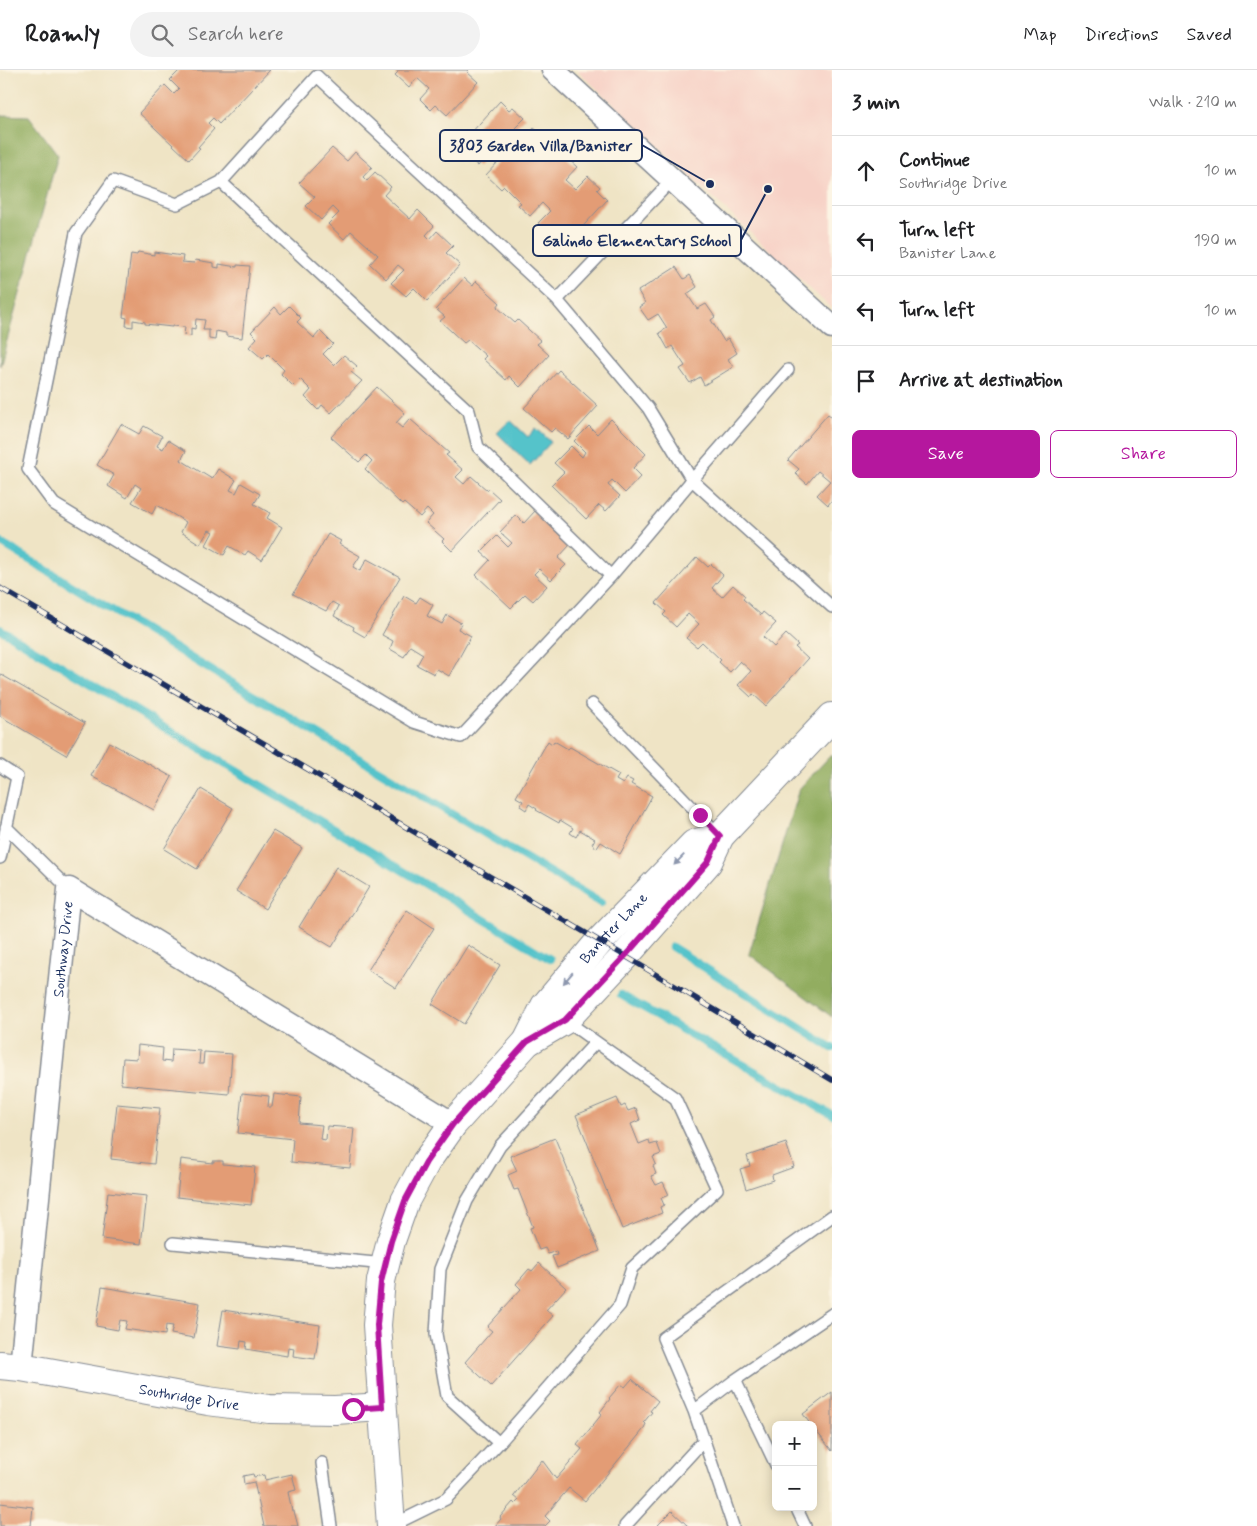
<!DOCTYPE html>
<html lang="en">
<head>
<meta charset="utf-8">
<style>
  body { margin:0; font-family:Mynerve,sans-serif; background:#f2f2f2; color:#202124 }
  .controls { position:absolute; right:15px; bottom:15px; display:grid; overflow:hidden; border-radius:8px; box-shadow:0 2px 12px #0003 }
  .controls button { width:45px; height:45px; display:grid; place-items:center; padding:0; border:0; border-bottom:1px solid #e0e0e0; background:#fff; color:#202124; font:25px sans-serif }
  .stop { position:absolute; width:15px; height:15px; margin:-11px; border:4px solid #b5179e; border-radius:50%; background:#fff }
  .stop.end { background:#b5179e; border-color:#fff; box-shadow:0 1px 5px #0008 }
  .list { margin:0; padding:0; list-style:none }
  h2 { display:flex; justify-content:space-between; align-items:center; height:65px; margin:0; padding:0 20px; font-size:21px }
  h2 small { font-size:16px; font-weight:400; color:#757577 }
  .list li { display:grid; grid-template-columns:32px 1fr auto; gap:15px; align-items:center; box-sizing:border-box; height:70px; padding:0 20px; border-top:1px solid #e0e0e0 }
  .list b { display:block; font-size:19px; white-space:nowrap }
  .list p { margin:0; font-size:16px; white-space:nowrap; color:#757577 }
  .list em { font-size:16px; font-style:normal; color:#757577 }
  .actions { display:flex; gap:10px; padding:15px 20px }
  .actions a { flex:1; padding:11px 0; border:1px solid #b5179e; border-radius:8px; text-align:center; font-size:18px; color:#b5179e }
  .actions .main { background:#b5179e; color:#fff }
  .icon { flex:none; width:28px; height:28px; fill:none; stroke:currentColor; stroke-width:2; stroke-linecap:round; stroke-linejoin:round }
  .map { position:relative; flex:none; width:832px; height:1456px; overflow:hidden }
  header { display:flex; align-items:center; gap:30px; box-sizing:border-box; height:70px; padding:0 25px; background:#fff; border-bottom:1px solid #e0e0e0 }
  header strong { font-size:24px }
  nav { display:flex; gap:28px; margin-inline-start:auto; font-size:18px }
  .search { width:350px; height:45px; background:#f2f2f2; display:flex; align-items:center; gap:12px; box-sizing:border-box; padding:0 18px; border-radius:28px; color:#757577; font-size:19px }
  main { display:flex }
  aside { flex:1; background:#fff }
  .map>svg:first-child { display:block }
  .built { fill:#f7d1c6 }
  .forest { fill:#92ad60; stroke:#566e5f }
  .water { fill:#55c3ca; stroke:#387994 }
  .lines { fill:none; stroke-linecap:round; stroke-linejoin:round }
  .stream { stroke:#55c3ca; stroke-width:8 }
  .building { fill:#e39c74 }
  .service-casing { stroke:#858a92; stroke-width:14 }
  .minor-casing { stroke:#858a92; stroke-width:25 }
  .tertiary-casing { stroke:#858a92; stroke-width:30 }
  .service { stroke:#fff; stroke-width:11 }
  .minor { stroke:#fff; stroke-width:22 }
  .tertiary { stroke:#fff; stroke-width:28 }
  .rail-casing { stroke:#1b2f5e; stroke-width:5.5 }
  .rail { stroke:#fcf5e5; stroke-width:4; stroke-dasharray:11; stroke-linecap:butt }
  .oneway { fill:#8d97ae }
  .route { stroke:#b5179e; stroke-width:6 }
  .labels { text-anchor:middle; stroke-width:4; stroke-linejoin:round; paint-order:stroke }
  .street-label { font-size:15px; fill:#1b2f5e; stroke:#fcf5e5 }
  .leader { fill:none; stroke:#1b2f5e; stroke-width:2 }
  .callout-dot { fill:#1b2f5e; stroke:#fcf5e5; stroke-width:2 }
  .callout { fill:#fcf5e5; stroke:#1b2f5e; stroke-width:2 }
  .callout-label { font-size:16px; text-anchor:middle; font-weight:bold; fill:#1b2f5e }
</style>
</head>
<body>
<header>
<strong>Roamly</strong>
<div class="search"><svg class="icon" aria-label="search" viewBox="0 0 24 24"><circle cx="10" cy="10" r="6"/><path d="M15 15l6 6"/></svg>Search here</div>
<nav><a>Map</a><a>Directions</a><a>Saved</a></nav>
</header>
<main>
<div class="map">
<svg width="832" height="1456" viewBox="0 0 832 1456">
  <rect width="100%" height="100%" fill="#fcf5e5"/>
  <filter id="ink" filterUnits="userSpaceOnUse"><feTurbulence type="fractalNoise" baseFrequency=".02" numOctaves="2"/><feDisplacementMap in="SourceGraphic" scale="10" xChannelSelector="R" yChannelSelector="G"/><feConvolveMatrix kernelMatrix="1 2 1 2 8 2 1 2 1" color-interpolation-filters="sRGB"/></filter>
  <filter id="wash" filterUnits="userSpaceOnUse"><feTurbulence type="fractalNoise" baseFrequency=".0096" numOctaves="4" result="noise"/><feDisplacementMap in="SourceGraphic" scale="20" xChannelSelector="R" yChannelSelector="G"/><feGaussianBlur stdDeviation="1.12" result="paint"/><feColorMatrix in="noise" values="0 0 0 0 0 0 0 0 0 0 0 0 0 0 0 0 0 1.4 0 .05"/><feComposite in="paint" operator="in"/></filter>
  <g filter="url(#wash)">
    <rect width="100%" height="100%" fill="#efe4c5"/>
    <path class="built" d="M577 0H832V239Z"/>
    <path class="forest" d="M0 45 29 46 58 85 0 296Z
      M832 684V947L749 884 799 719Z"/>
    <path class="water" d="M510 350 528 367 536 358 551 372 530 395 497 363Z"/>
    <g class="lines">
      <path class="stream" d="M0 472 204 596 601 833
        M0 559 550 889
        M672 877 832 978
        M621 925 832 1045"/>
    </g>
    <g id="blocks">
      <path class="building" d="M180 0H270L219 54 213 48 208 53 214 59 198 77 200 78 189 90 139 43 165 15 174 24 179 19 170 10Z
        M396 0H469L467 2 478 12 447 45 436 35 431 40 420 29 429 19 417 8 409 18 395 5 398 2Z
        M500 31 509 40 513 37 525 48 513 60 524 69 534 58 547 69 545 70 563 87 565 86 577 97 565 110 575 119 588 106 600 117 597 120 607 130 566 175 554 164 552 166 538 153 550 141 542 133 530 146 518 135 521 133 504 116 501 119 486 105 498 92 488 84 478 96 466 86 469 83 460 75Z
        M332 78 347 91 355 82 372 97 363 107 367 111 375 102 391 117 384 125 410 149 418 140 434 156 426 165 430 169 437 161 453 176 446 183 460 195 427 231 414 218 406 226 391 213 404 200 398 195 386 209 370 194 378 185 351 161 344 169 328 154 339 143 333 137 321 150 306 136 315 127 299 113Z
        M138 182 154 185V182L183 186 182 192 194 193 195 190 202 191 214 193V197L219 198V194L237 197V195L250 196 242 268 226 266V263L216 261 215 270 209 269V260H203L205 250 196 249 195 259 191 258V266L184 265 185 257 172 256V257L145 254V252L133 250V257L126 256 127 248 123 247 131 184 137 185Z
        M676 197 684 209 690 205 697 217 687 224 697 239 706 234 715 247 711 250 724 271 728 268 737 283 728 289 733 297 704 315 700 307 690 313 680 299 685 296 672 276 668 279 659 263 667 258 658 244 648 250 639 237 645 233 638 221Z
        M464 208 473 216 476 211 500 233 497 237 515 253 518 250 541 271 537 274 549 285 520 317 509 306 506 310 483 289 486 286 468 270 464 273 440 251 445 247 436 239Z
        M289 236 301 248 297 252 314 268 320 261 333 274 323 284 334 295 344 285 357 296 351 302 362 311 331 343 322 335 318 340 305 327 311 320 300 309 293 316 281 304 284 300 268 284 263 289 249 277 257 268 251 262 275 237 281 244Z
        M559 300 598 336 568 369 555 358 551 362 524 338Z
        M377 317 405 343 396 353 402 358 410 349 449 383 446 385 463 400 456 407 464 414 471 406 487 420 489 419 500 429 452 481 442 471 444 469 426 453 433 445 427 439 420 447 404 433 402 435 365 399 372 391 366 385 359 392 331 367Z
        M828 344 832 347V430L828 435 817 425 830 411 818 401 807 414 795 403 799 399 788 390Z
        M611 349 646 384 633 398 641 406 625 423 612 410 608 415 620 426 606 441 599 435 586 449 551 415 564 402 554 393 571 376 582 387 585 382 574 371 589 356 597 364Z
        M121 354 139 364 144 356 162 366 157 376 163 379 168 370 186 381 181 390 212 409 218 399 236 410 230 420 236 423 241 413 260 424 254 434 270 443 267 448 282 457 262 490 248 481 245 485 229 476 224 485 206 475 213 462 209 460 200 474 181 462 186 452 157 435 152 444 132 432 141 418 135 414 127 428 108 416 114 405 97 395Z
        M535 441 570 475 558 488 566 495 551 510 539 499 534 504 547 516 533 531 525 524 511 538 476 505 490 490 481 482 497 466 508 477 512 473 500 462 516 445 524 453Z
        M328 464 341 471 339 474 360 486 353 497 360 501 367 489 400 507 365 567 353 560 354 557 334 546 339 536 332 532 326 541 293 524Z
        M697 487 708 497 711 494 723 505 712 518 722 527 733 515 745 526 743 529 761 545 763 542 776 553 763 567 774 577 786 564 798 575 795 577 808 589 766 636 753 624 751 627 738 615 751 601 740 591 730 602 719 592 721 590 702 572 697 577 686 568 699 554 688 544 676 557 663 545 666 542 656 533Z
        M404 526 416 533 420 527 433 535 427 546 442 554 447 545 461 553 458 559 471 566 449 606 437 599 434 604 417 595 423 584 410 576 404 587 390 579 393 571 382 565Z
        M0 604 85 653 66 685 0 646Z
        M548 671 552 674 554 671 568 679 570 677 619 705 616 710 623 714 627 708 633 711 631 714 652 726 620 784 601 772 597 778 592 774 595 769 580 760 576 767 570 763 573 758 560 750 559 753 536 740 537 739 529 734 526 740 520 736 523 731 516 727Z
        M109 672 172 707 154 740 91 706Z
        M201 719 233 738 197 799 164 779Z
        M273 761 302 778 265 839 236 821Z
        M336 797 369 817 332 877 299 857Z
        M407 840 434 858 396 918 368 900Z
        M468 875 500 895 464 954 432 934Z
        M138 975 163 978 162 991 171 992 172 979 200 981 199 994H203L204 982 232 984 229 1024 121 1014 123 988 137 989Z
        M242 1023 269 1026 268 1037H272L274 1024 301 1027 299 1053 322 1055 320 1069 326 1070 327 1056 354 1058 350 1098 291 1092 293 1069 238 1063Z
        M617 1028 621 1037 625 1035 628 1041 636 1038 640 1050 631 1054 639 1074 649 1070 650 1075 657 1073 661 1084 653 1087 656 1094 653 1096 656 1104 651 1106 656 1115 663 1112 669 1125 661 1128 664 1135 660 1137 662 1143 622 1159 576 1045Z
        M117 1034 160 1038 154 1094 111 1089Z
        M555 1068 600 1181 557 1198 552 1186 557 1185 556 1181 548 1184 545 1178 539 1180 530 1158 533 1157 518 1119 514 1120 508 1105 517 1101 510 1086Z
        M786 1073 794 1097 772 1105 773 1110 746 1119 740 1099 750 1096 747 1086Z
        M181 1089 213 1093V1091H223V1094L255 1097 251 1135 177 1127Z
        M108 1122 147 1126 141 1174 102 1169Z
        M539 1193 566 1218 546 1240 553 1246 491 1316 465 1292 492 1261 487 1257 521 1219 516 1214 529 1199 532 1201Z
        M102 1217 200 1233 194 1268 171 1264 173 1256 166 1255 165 1265 125 1259 127 1251 120 1250 118 1260 96 1256Z
        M223 1240 320 1255 315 1289 293 1286 294 1278 288 1277 287 1286 246 1279 247 1272 241 1271 240 1279 217 1276Z
        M632 1309 658 1331 650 1341 652 1342 644 1352 646 1354 643 1360 585 1431 569 1418 545 1446 550 1451 545 1456H495L501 1449 500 1447 513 1432 515 1434 519 1430 514 1426 542 1390 556 1409 582 1379 577 1375 602 1344 600 1342 610 1329 609 1328 621 1314 625 1317Z
        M832 1322V1381L813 1357V1355H811L803 1344Z
        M253 1404 254 1407 264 1405 265 1410 292 1404 296 1420 288 1422 292 1441H294L298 1456H264L254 1412 244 1414 243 1406Z
        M0 1433 33 1437 31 1456H0Z
        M672 1441 688 1456H657Z"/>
    </g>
  </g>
  <g filter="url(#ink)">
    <use href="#blocks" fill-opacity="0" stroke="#858a92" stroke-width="1"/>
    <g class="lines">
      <defs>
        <path id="service" d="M221 112 177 134 113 111 76 163 28 399 54 434 414 652 461 667 611 506 692 410 788 300
          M557 230 672 110
          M611 506 478 377 469 341 221 112 317 6 557 230 648 338 692 410 832 537
          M592 634 719 765
          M0 696 17 707 0 788
          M6 757 69 819
          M565 950 596 972
          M832 1146 663 1268 694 1341 735 1310 832 1244
          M173 1173 385 1194
          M735 1310 776 1395
          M694 1341 733 1456
          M322 1393 331 1456
          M796 1437 805 1456
          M391 1456 446 1429 499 1373 620 1235 632 1198 717 1119 675 1028 596 972 500 1076 467 1131 440 1199 436 1264 447 1326 499 1373
          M625 1456 704 1370"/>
        <g id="minor">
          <path d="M553 0 832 257"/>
          <path id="s1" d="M21 1297 69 819 453 1054"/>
        </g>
        <g id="tertiary">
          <path d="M527 972 565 950 625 886 708 792 720 766 832 647"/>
          <path id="s2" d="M0 1295 21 1297 208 1331 269 1339 335 1340 382 1337"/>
          <path id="s3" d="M391 1456 377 1255 381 1211 391 1171 405 1131 426 1092 453 1054 527 972 545 936 599 872 694 774 720 766"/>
        </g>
      </defs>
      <use href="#service" class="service-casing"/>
      <use href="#minor" class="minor-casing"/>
      <use href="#tertiary" class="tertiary-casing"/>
      <use href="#service" class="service"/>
      <use href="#minor" class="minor"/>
      <use href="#tertiary" class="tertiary"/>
      <defs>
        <path id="rail" d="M0 518 625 886 832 1010"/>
      </defs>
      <use href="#rail" class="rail-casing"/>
      <use href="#rail" class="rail"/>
    </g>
    <defs><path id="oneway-solid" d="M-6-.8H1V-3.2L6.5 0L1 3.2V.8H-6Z" transform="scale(1.25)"/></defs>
    <g class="oneway">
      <use href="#oneway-solid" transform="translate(679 790) rotate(134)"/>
      <use href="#oneway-solid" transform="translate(568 908) rotate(130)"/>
    </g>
  </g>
  <g class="lines" filter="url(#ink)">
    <path class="route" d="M353 1339 382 1337 377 1255 381 1212 391 1171 405 1131 426 1092 453 1054 527 972 565 950 625 886 708 792 720 766 700 745"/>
  </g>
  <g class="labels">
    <g class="street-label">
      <text dy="5" stroke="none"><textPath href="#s3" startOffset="675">Banister Lane</textPath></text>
      <text dy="5" stroke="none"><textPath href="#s1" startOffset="420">Southway Drive</textPath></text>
      <text dy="5" stroke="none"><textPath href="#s2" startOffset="192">Southridge Drive</textPath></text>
    </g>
  </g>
  <path class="leader" d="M710 114L642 75M768 119L741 170"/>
  <g class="callout-dot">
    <circle cx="710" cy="114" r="5"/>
    <circle cx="768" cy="119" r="5"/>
  </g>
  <g class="callout">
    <rect x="440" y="60" width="202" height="31" rx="5"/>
    <rect x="533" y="155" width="208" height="31" rx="5"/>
  </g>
  <g class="callout-label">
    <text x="541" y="81">3803 Garden Villa/Banister</text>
    <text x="637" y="176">Galindo Elementary School</text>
  </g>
</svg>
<div class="controls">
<button>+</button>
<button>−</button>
</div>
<div class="stop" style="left:353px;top:1339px"></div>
<div class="stop end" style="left:700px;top:745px"></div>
</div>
<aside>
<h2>3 min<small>Walk · 210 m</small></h2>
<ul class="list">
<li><svg class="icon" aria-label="ahead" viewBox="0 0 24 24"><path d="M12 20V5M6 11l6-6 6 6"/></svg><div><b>Continue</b><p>Southridge Drive</p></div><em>10 m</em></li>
<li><svg class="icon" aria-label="left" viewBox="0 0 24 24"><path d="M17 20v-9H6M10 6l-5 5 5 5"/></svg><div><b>Turn left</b><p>Banister Lane</p></div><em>190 m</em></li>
<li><svg class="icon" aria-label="left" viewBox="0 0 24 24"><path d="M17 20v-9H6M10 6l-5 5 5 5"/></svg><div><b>Turn left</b></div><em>10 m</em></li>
<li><svg class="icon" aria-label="arrive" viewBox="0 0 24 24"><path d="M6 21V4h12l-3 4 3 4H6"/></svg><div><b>Arrive at destination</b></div></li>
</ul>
<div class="actions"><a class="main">Save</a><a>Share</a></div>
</aside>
</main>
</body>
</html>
